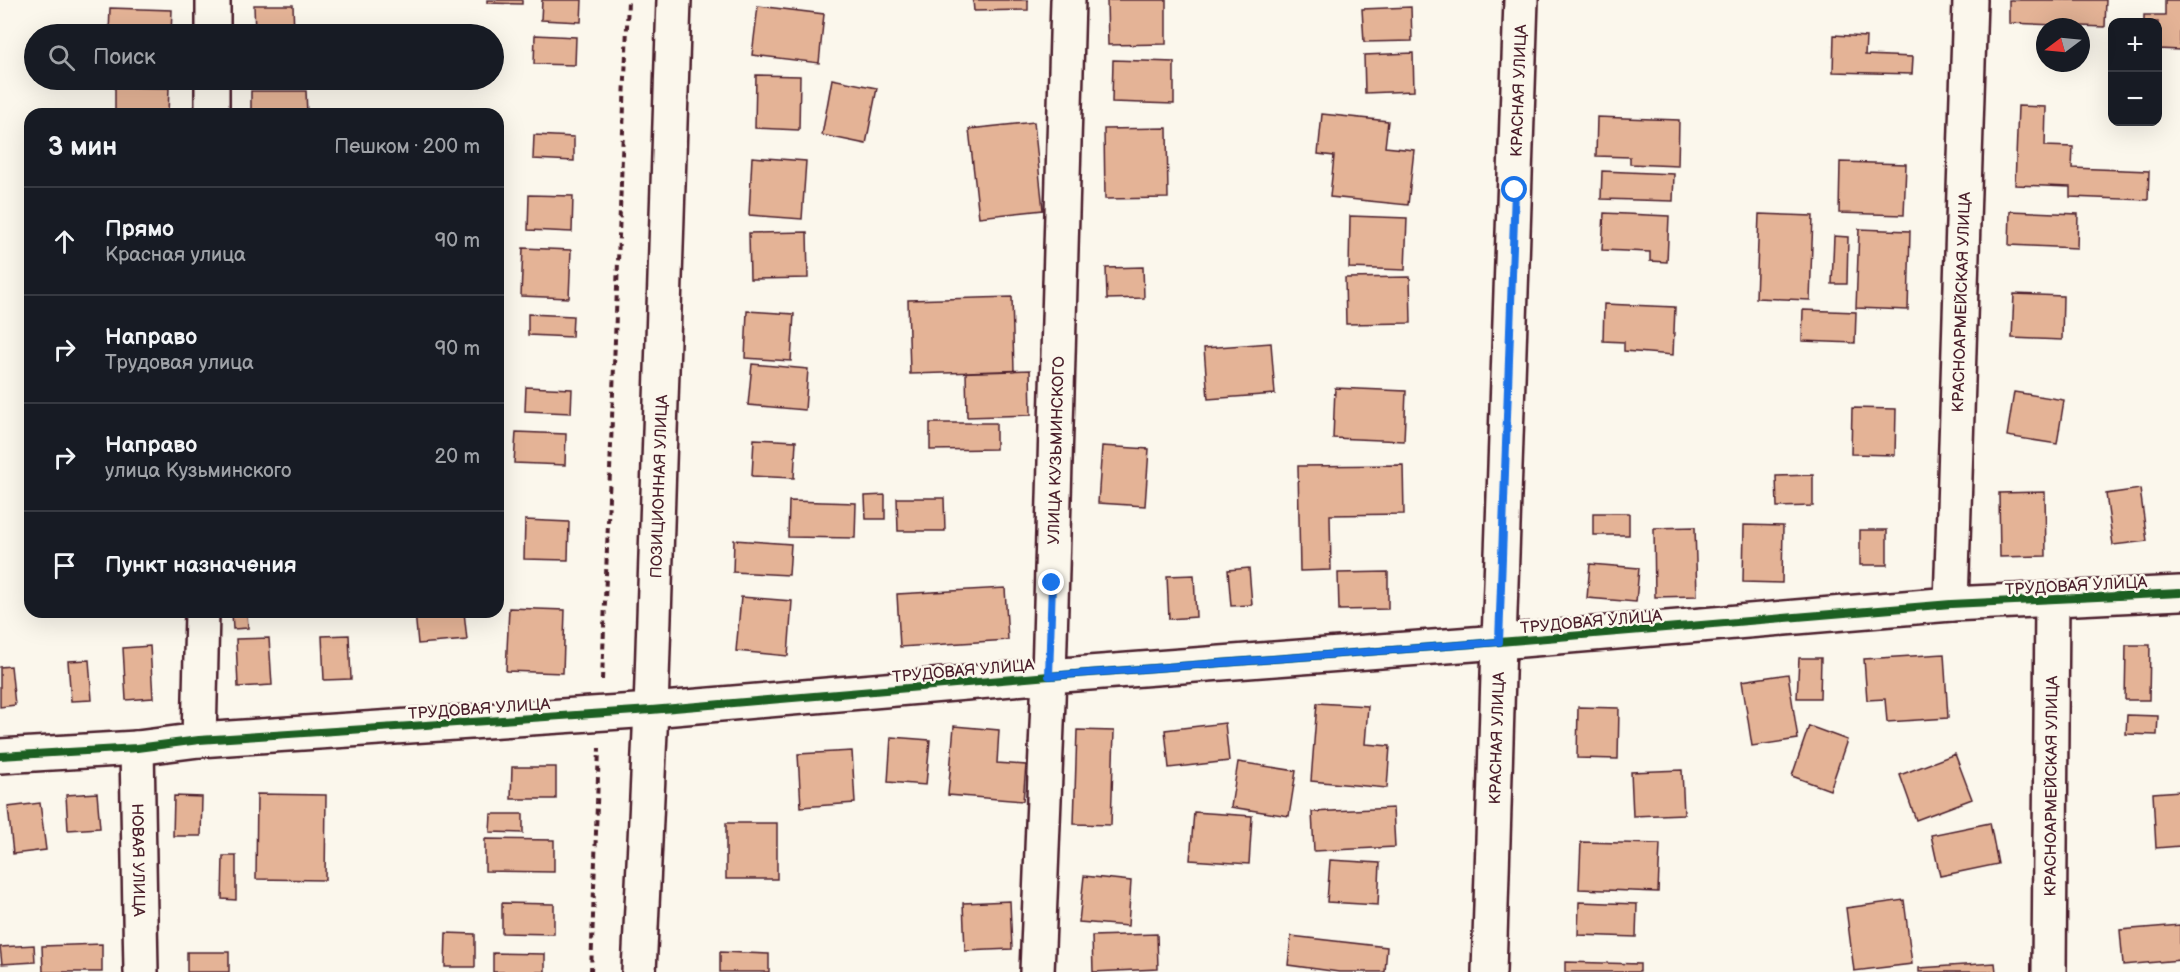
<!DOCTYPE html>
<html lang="ru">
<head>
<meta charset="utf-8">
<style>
  body { margin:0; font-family:"Balsamiq Sans",sans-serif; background:#20242c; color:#f1f3f6 }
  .controls { position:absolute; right:18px; top:18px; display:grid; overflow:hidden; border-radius:12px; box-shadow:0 6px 24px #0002 }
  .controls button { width:54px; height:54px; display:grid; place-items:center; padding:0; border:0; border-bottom:2px solid #363941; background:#171b24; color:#f1f3f6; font:30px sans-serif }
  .compass { position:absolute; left:2036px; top:18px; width:54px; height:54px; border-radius:50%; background:#171b24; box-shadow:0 6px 24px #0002; rotate:254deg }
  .stop { position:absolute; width:18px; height:18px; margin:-14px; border:4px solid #1a73e8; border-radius:50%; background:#fff }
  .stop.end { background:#1a73e8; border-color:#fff; box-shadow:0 2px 6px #0008 }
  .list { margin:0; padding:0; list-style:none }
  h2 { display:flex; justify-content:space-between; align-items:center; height:78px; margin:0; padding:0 24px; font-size:26px }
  h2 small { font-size:20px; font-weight:400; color:#9ea1a6 }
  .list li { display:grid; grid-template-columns:39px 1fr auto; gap:18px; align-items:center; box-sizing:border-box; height:108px; padding:0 24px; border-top:2px solid #363941 }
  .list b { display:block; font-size:22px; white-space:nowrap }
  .list p { margin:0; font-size:20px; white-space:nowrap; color:#9ea1a6 }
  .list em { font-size:20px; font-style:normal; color:#9ea1a6 }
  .icon { flex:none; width:33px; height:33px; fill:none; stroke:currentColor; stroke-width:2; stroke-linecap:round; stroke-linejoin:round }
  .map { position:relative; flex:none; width:2180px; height:972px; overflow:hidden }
  .search { position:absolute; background:#171b24; box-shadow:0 6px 24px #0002; left:24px; top:24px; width:480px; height:66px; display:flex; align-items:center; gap:15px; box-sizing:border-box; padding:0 21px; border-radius:33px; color:#9ea1a6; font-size:22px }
  .panel { position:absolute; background:#171b24; box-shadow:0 6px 24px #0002; left:24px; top:108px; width:480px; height:510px; border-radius:18px }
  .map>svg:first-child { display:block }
  .building { fill:#e4b396; stroke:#4a1f2b; stroke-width:1.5 }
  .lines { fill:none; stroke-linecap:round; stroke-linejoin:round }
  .minor-casing { stroke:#4a1f2b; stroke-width:38 }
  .major-casing { stroke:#4a1f2b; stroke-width:38 }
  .path { stroke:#4a1f2b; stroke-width:4; stroke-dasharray:6 4.5; stroke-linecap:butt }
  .minor { stroke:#fbf7ec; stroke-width:33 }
  .major { stroke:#fbf7ec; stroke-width:33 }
  .cycleway-casing { stroke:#fbf7ec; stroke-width:11 }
  .cycleway { stroke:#1b5e20; stroke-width:8 }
  .route { stroke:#1a73e8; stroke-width:8 }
  .labels { text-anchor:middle; stroke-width:5; stroke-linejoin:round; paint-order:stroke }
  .street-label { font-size:16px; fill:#4a1f2b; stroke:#fbf7ec }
</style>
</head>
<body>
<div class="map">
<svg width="2180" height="972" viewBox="0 0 2180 972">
  <rect width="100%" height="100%" fill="#fbf7ec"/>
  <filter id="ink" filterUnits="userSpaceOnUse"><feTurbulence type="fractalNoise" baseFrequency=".0167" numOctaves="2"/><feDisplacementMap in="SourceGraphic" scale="12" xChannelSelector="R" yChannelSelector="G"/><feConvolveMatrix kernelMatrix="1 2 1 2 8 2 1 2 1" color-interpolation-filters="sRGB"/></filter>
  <g filter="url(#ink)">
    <path class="building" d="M487 0H522V4L487 3Z
      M542 0H582L581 22 541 20Z
      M973 0H1028V10L974 11Z
      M1107 0H1166V44L1108 45Z
      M2009 0H2106L2105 27 2009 23Z
      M2165 0H2180V50L2158 49V22H2144V15H2165Z
      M254 5H293L294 34H255Z
      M758 6 824 14 819 63 752 55Z
      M1411 7 1412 41 1364 42 1362 9Z
      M110 8 172 10 171 34H109Z
      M535 35 576 37 575 65 534 64Z
      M1834 35 1866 37 1865 55 1913 57 1912 74 1833 72Z
      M1413 53 1414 91 1365 93 1364 55Z
      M1113 60 1174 62V104L1112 102Z
      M756 75 800 76 799 130 755 128Z
      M832 79 877 88 866 144 822 135Z
      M115 87 169 88 168 114H115Z
      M251 91H306L307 114H251Z
      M2018 106 2046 107 2045 146 2073 147 2072 168 2149 171 2148 200 2070 197V187L2015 185Z
      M1322 114 1388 121 1385 147 1414 150 1408 205 1330 197 1334 156 1318 154Z
      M1597 117 1679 120 1678 166 1630 164V157L1596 156Z
      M1034 122 1043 210 979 217 969 129Z
      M1167 128 1168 198 1105 199 1104 129Z
      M534 135 574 137V161L533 159Z
      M752 157 806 161 802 219 749 215Z
      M1840 162 1906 164 1904 215 1839 213Z
      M1602 171 1674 174 1673 201 1601 199Z
      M529 195 573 196 572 232 528 230Z
      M2010 211 2078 214 2077 248 2009 245Z
      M1604 213 1669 216 1667 262 1650 261V252L1602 250Z
      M1759 214 1813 216 1810 300 1756 298Z
      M1350 216 1407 218 1405 270 1349 268Z
      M1859 229 1910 231 1908 310 1856 308Z
      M807 232 808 278 750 279 749 233Z
      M1834 236 1848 237 1847 284H1832Z
      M523 248 571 250 569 298 521 296Z
      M1143 267 1144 298 1107 299 1106 268Z
      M1410 277 1411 323 1346 324 1345 278Z
      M2014 294 2063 296 2062 340 2012 338Z
      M1012 297 1014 371 910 374 908 300Z
      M1604 304 1675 307 1673 355 1624 351V342L1603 341Z
      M1803 310 1856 312 1855 343 1802 341Z
      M747 311 794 314 791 361 745 358Z
      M528 314 573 316 572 337 528 335Z
      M1271 343 1275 394 1208 399 1204 348Z
      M752 364 808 369 805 410 748 405Z
      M1030 370 1031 415 967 417 966 372Z
      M526 387 572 389 571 413 525 411Z
      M1335 388 1406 391 1404 441 1333 438Z
      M2014 392 2064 400 2057 444 2007 436Z
      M1852 408 1896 409 1895 455 1851 454Z
      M930 423H996V449L930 450Z
      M516 432 566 434 565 465 514 463Z
      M754 439 796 441 794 478 752 476Z
      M1102 446 1149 449 1145 506 1098 503Z
      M1403 465 1404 514 1330 515 1331 570 1300 571 1298 466Z
      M1813 475V506L1777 507 1776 476Z
      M2140 489 2147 541 2113 545 2106 494Z
      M2045 492 2046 556 2000 557 1999 493Z
      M885 495V519H866L865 496Z
      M897 498H944L945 531H898Z
      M789 501 856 503 855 538 788 537Z
      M1593 513H1629V535H1593Z
      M525 520 569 522 568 560 524 559Z
      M1744 525 1783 526 1782 583 1743 582Z
      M1695 527 1697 596 1655 597 1654 528Z
      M1860 530H1887V565H1860Z
      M734 540 791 544 789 575 733 572Z
      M1590 564 1639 568 1636 602 1587 598Z
      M1249 568 1252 605 1231 606 1228 570Z
      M1388 572V609L1339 610 1338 573Z
      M1194 575 1196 617 1169 619 1167 576Z
      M1005 588 1008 640 900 647 897 594Z
      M741 597 792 601 788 656 736 651Z
      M509 608 565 610 563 673 506 671Z
      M232 612H247L248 628 233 629Z
      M415 612H464L467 640 418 644Z
      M349 635 351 679 324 680 322 636Z
      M269 638 272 685 238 687 236 639Z
      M2126 645H2150L2149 700H2125Z
      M150 646 153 698 126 700 123 648Z
      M1944 654 1948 718 1887 722 1885 699 1867 700 1864 659Z
      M1799 658H1821L1820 698H1797Z
      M89 660 92 700 71 701 68 661Z
      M11 666 15 705 0 707V667Z
      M1788 674 1798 739 1752 746 1742 681Z
      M1317 703 1368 706 1365 744 1390 746 1387 788 1311 781Z
      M1578 707 1619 708 1618 759 1577 758Z
      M2127 715 2158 716 2157 735 2126 734Z
      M1225 723 1229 761 1169 768 1165 730Z
      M954 726 999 730 997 763 1026 765 1023 801 948 795Z
      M1809 726 1847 740 1830 790 1792 776Z
      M1077 730 1114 731 1111 825 1074 824Z
      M891 737 930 740 926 785 888 782Z
      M852 751 855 803 801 807 798 754Z
      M1955 754 1972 799 1916 820 1900 775Z
      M1238 762 1296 771 1289 816 1231 807Z
      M512 767H556V799H511Z
      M1682 770 1684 814 1633 816 1631 772Z
      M2180 791V846L2156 848 2153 793Z
      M97 793 100 828 68 830 66 795Z
      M257 794 326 795 325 880 256 879Z
      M174 796 202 797 201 836H173Z
      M40 803 46 850 13 854 8 807Z
      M1393 808 1395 847 1314 851 1312 812Z
      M1194 812 1252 816 1249 864 1190 860Z
      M491 814H523V833L490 832Z
      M726 823H777V879H726Z
      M1990 823 1998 864 1940 876 1931 835Z
      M485 839 554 840V872L485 871Z
      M1581 842 1660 844 1658 892 1579 889Z
      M223 856H236V900L222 899Z
      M1330 860 1380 863 1378 905 1327 902Z
      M1084 876 1131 881 1128 926 1079 922Z
      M1904 900 1912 964 1854 971 1846 908Z
      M1010 901 1012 949 965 951 963 903Z
      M1579 902 1637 904 1636 937 1578 935Z
      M502 903 554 904V934L502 933Z
      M2180 925V960L2123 965 2120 930Z
      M446 933 475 934V967H445Z
      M1157 934 1158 969 1093 972 1092 936Z
      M1291 936 1387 947 1385 972H1339L1288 965Z
      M102 944V972H43L42 946Z
      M34 945 35 962 2 964 0 947Z
      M187 952H229V972H187Z
      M720 952 769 954V972H720Z
      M493 953 545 954V972H493Z
      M1565 962 1640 964V972H1565Z
      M1995 963 1996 972H1919V968Z"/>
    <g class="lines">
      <defs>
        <g id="minor">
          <path d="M213 34V0"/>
          <path d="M212 114V80"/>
          <path id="s1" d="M1951 604 1970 0"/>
          <path d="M199 740 202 612"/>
          <path id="s2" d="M137 748 141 972"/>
          <path d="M0 756 137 748 199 740 651 710 1049 676 1499 642 1951 604 2180 593"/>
          <path id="s3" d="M639 972 651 710 674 0"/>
          <path id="s4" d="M1037 972 1049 676 1068 0"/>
          <path id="s5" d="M2049 972 2052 600"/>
        </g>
        <g id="major">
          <path id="s6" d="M1489 972 1499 642 1521 0"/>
        </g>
      </defs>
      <use href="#minor" class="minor-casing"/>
      <use href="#major" class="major-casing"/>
      <path class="path" d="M602 680 628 0
        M591 972 599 748"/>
      <use href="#minor" class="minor"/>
      <use href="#major" class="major"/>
      <defs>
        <path id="cycleway" d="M0 756 137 748 199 740 651 710 1049 676 1499 642 1951 604 2180 593"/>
      </defs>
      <use href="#cycleway" class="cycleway-casing"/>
      <use href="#cycleway" class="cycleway"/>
    </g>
  </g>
  <g class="lines" filter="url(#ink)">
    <path class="route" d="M1052 583 1049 676 1499 642 1515 190"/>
  </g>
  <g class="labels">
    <g class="street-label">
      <text dy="6" stroke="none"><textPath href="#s6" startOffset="882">КРАСНАЯ УЛИЦА</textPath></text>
      <text dy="6" stroke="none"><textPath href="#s1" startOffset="302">КРАСНОАРМЕЙСКАЯ УЛИЦА</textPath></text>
      <text dy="6" stroke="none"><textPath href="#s4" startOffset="522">УЛИЦА КУЗЬМИНСКОГО</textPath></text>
      <text dy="6" stroke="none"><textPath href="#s3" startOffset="486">ПОЗИЦИОННАЯ УЛИЦА</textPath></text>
      <text transform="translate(2076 585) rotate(-3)" y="6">ТРУДОВАЯ УЛИЦА</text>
      <text transform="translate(1591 621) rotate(-5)" y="6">ТРУДОВАЯ УЛИЦА</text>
      <text transform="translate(963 670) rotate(-5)" y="6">ТРУДОВАЯ УЛИЦА</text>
      <text transform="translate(479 708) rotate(-4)" y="6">ТРУДОВАЯ УЛИЦА</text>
      <text dy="6" stroke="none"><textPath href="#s6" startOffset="234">КРАСНАЯ УЛИЦА</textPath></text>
      <text dy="6" stroke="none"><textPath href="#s5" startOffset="186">КРАСНОАРМЕЙСКАЯ УЛИЦА</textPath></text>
      <text dy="6" stroke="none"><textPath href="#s2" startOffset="112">НОВАЯ УЛИЦА</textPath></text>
    </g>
  </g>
</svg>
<div class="controls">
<button>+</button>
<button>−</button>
</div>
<svg class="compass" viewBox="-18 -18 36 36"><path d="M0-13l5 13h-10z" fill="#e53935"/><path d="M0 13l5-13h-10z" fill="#9ea1a6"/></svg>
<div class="stop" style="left:1515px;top:190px"></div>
<div class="stop end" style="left:1052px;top:583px"></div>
<div class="search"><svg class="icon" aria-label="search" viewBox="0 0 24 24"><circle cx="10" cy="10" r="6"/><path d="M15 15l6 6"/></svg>Поиск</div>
<section class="panel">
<h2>3 мин<small>Пешком · 200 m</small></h2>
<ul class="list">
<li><svg class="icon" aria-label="ahead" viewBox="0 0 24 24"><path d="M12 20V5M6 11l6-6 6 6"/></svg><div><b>Прямо</b><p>Красная улица</p></div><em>90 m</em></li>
<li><svg class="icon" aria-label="right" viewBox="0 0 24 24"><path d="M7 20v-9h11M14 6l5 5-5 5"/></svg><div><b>Направо</b><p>Трудовая улица</p></div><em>90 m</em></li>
<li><svg class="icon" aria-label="right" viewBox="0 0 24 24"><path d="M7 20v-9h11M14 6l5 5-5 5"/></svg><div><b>Направо</b><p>улица Кузьминского</p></div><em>20 m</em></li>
<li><svg class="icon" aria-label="arrive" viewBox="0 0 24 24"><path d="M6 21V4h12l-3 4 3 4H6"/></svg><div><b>Пункт назначения</b></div></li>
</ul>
</section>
</div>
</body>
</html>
